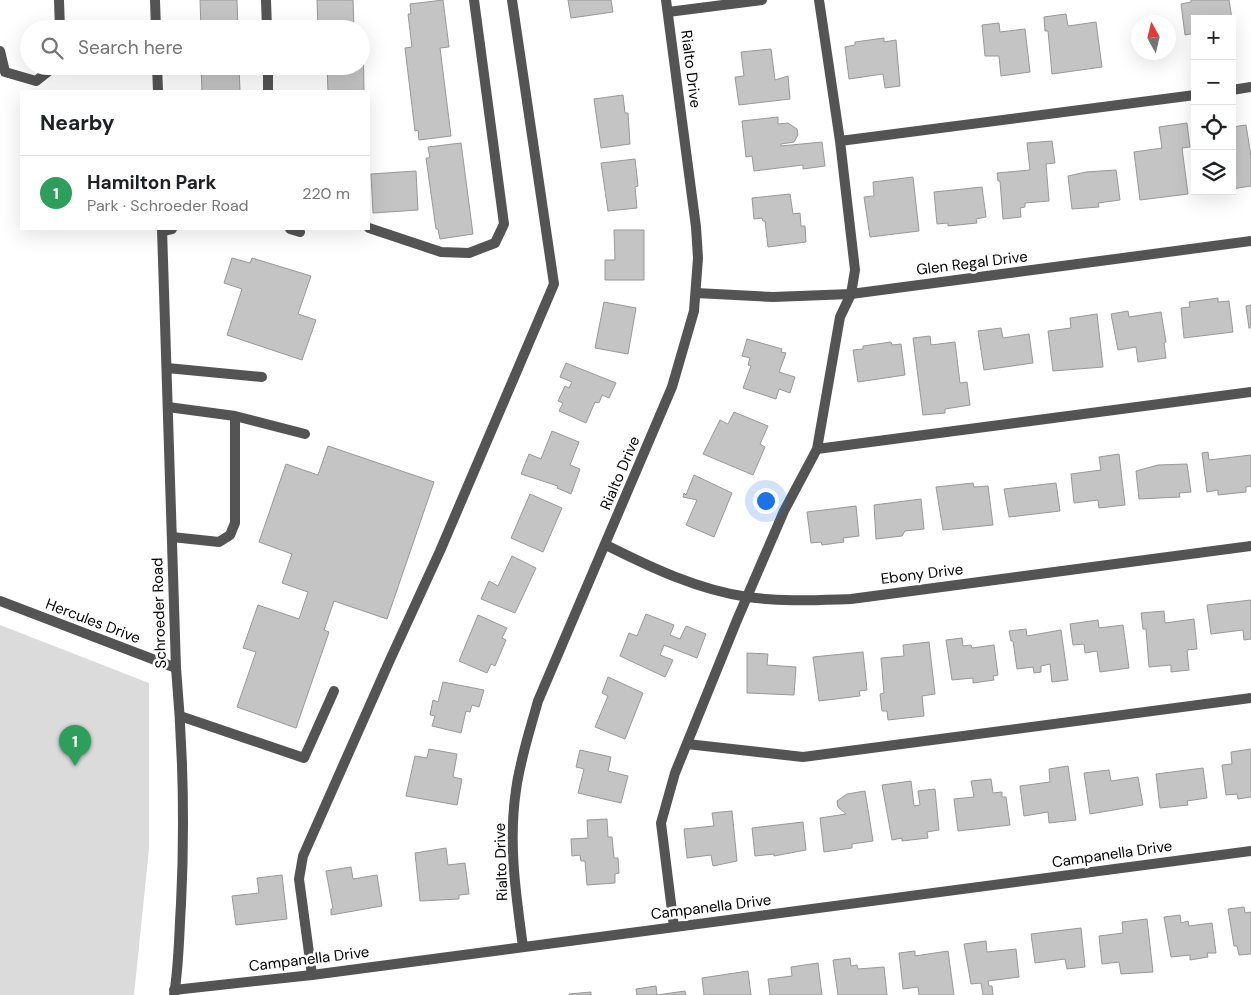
<!DOCTYPE html>
<html lang="en">
<head>
<meta charset="utf-8">
<style>
  body { margin:0; font-family:"DM Sans",sans-serif; background:#f6f6f6; color:#202124 }
  .controls { position:absolute; right:15px; top:15px; display:grid; overflow:hidden; border-radius:0px; box-shadow:0 5px 20px #0002 }
  .controls button { width:45px; height:45px; display:grid; place-items:center; padding:0; border:0; border-bottom:1px solid #e0e0e0; background:#fff; color:#202124; font:25px sans-serif }
  .compass { position:absolute; left:1131px; top:15px; width:45px; height:45px; border-radius:50%; background:#fff; box-shadow:0 5px 20px #0002; rotate:352deg }
  .you { position:absolute; left:765px; top:500px; width:18px; height:18px; margin:-12px; border:4px solid #fff; border-radius:50%; background:#1a73e8; box-shadow:0 0 0 8px #1a73e833 }
  .badge { display:grid; place-items:center; width:32px; height:32px; border-radius:50%; background:#b45309; color:#fff; font-size:16px; font-weight:700 }
  .pin { position:absolute; translate:-50% -41px; filter:drop-shadow(0 1px 2px #0008) }
  .pin::after { content:''; position:absolute; top:26px; width:18px; height:15px; background:inherit; clip-path:polygon(0 0,100% 0,50% 100%) }
  .list { margin:0; padding:0; list-style:none }
  h2 { display:flex; justify-content:space-between; align-items:center; height:65px; margin:0; padding:0 20px; font-size:21px }
  h2 small { font-size:16px; font-weight:400; color:#757577 }
  .list li { display:grid; grid-template-columns:32px 1fr auto; gap:15px; align-items:center; box-sizing:border-box; height:75px; padding:0 20px; border-top:1px solid #e0e0e0 }
  .list b { display:block; font-size:19px; white-space:nowrap }
  .list p { margin:0; font-size:16px; white-space:nowrap; color:#757577 }
  .list em { font-size:16px; font-style:normal; color:#757577 }
  .icon { flex:none; width:28px; height:28px; fill:none; stroke:currentColor; stroke-width:2; stroke-linecap:round; stroke-linejoin:round }
  .map { position:relative; flex:none; width:1251px; height:995px; overflow:hidden }
  .search { position:absolute; background:#fff; box-shadow:0 5px 20px #0002; left:20px; top:20px; width:350px; height:55px; display:flex; align-items:center; gap:12px; box-sizing:border-box; padding:0 18px; border-radius:28px; color:#757577; font-size:19px }
  .panel { position:absolute; background:#fff; box-shadow:0 5px 20px #0002; left:20px; top:90px; width:350px; height:140px; border-radius:0px }
  .map>svg:first-child { display:block }
  .green { fill:#dbdbdb }
  .building { fill:#c4c4c4; stroke:#989898 }
  .lines { fill:none; stroke-linecap:round; stroke-linejoin:round }
  .service { stroke:#545454; stroke-width:10 }
  .minor { stroke:#545454; stroke-width:10 }
  .tertiary { stroke:#545454; stroke-width:10 }
  .labels { text-anchor:middle; stroke-width:5; stroke-linejoin:round; paint-order:stroke }
  .street-label { font-size:15px; fill:#000; stroke:#fff }
</style>
</head>
<body>
<div class="map">
<svg width="1251" height="995" viewBox="0 0 1251 995">
  <rect width="100%" height="100%" fill="#fff"/>
  <path class="green" d="M0 625 149 683V849L134 995H0Z"/>
  <path class="building" d="M200 0H237L238 29H201Z
    M317 0H353L354 29H318Z
    M443 0 449 47 440 48 451 136 419 140 418 130 415 131 405 48 412 47 408 14H411L410 4Z
    M568 0H611L613 12 571 18Z
    M1191 0H1229L1232 19H1195V33L1185 35 1181 4 1191 2Z
    M1066 14 1068 26 1096 22 1102 67 1052 74 1048 31H1045L1044 17Z
    M999 23 1000 32 1025 29 1030 72 1001 76 999 56H985L982 25Z
    M361 32H363L364 91H328L327 66H361Z
    M884 38V42L896 40 900 86 885 88 883 74 849 79 845 47 855 45V42Z
    M771 49 775 80 788 76 790 99 739 105 735 77 744 76 741 52Z
    M201 66H239L240 91H202Z
    M623 95 625 113H628L630 144 601 148 594 99Z
    M778 117V124L788 123 797 129 798 135 794 142 781 144V146L822 142 825 166 803 169V165L754 171 752 156 746 157 742 121Z
    M1187 123 1190 147 1182 148 1188 194 1140 200 1134 152 1162 148 1159 127Z
    M1246 125 1251 156V186L1232 189V127Z
    M1052 141 1055 163 1046 164 1049 201 1025 203V207L1020 208 1021 217 1003 219 1000 181H998L997 173 1030 170 1027 143Z
    M461 143 473 234 440 239 438 229H436L426 158H430L428 147Z
    M635 159 638 186 635 187 637 208 608 211 601 163Z
    M1116 170 1120 200 1098 203 1099 207 1072 209 1068 176 1086 172Z
    M416 171 418 210 373 213 371 174Z
    M913 177 919 231 870 237 864 197 874 196 873 182Z
    M982 187 986 217 976 219 977 223 948 226V223L937 224 934 192Z
    M790 194 793 214 800 213 801 226H805L806 242 768 247 765 221H763L762 218 754 219 752 198Z
    M614 230H644V280H605V260H615Z
    M232 258 250 263 252 258 311 276 298 314 316 320 302 360 227 335 242 289 224 283Z
    M1218 298V302L1229 301 1233 332 1184 338 1181 308 1190 307 1189 302Z
    M604 302 636 308 628 354 595 348Z
    M1251 305V328H1249L1246 306Z
    M1128 311 1129 317 1161 312 1166 342 1164 343 1166 358 1138 362 1136 347 1118 350 1111 314Z
    M1097 314 1103 367 1053 371 1048 331 1071 328 1070 318Z
    M1001 328 1003 338 1029 334 1033 363 984 370 978 331Z
    M930 336 931 345 955 342 960 383 967 382 970 405 945 409V413L923 415 913 338Z
    M747 339 782 349 781 352 786 353 779 372 795 377 790 393 779 389 776 399 743 388 751 366 748 365 750 358 742 356Z
    M891 342 892 345 901 344 905 375 858 382 853 350 863 349V346Z
    M566 363 616 383 609 398 602 395 599 403 595 402 586 423 559 411 563 403 558 401 565 386 569 388 572 382 560 377Z
    M734 412 768 426 760 444 765 447 753 475 703 454 720 420 728 424Z
    M552 431 579 442 570 465 580 469 571 494 557 488 558 486 521 474 529 454 541 459Z
    M328 446 434 482 387 619 334 601 324 630 329 632 296 728 237 707 256 652 243 648 258 605 299 619 308 592 282 583 292 554 259 542 286 464 318 475Z
    M1208 452 1209 460 1251 455V486L1246 487V492L1218 495V490L1207 492 1202 453Z
    M1119 454 1125 505 1099 508 1098 500 1074 503 1071 474 1101 470 1099 457Z
    M1187 464 1191 492 1179 493 1180 497 1139 499 1136 471 1158 465Z
    M694 475 732 493 714 537 686 525 697 500 683 497 684 493 686 495Z
    M973 483 974 487 988 486 993 525 943 530 936 487Z
    M1056 483 1060 511 1009 517 1004 489Z
    M530 494 562 508 543 552 511 538Z
    M921 499 924 529 905 531 902 536 876 539 874 505Z
    M856 506 859 536 843 538 844 542 822 545 821 542 811 543 807 512Z
    M512 556 536 568 515 613 481 599 489 581 498 586Z
    M1251 600V639L1244 640 1243 630 1211 634 1207 605Z
    M1164 611 1165 623 1194 619 1197 649 1187 650 1189 670 1171 672V665L1149 667 1146 629H1143L1141 613Z
    M646 614 674 625 670 635 680 639 686 626 706 634 697 658 664 645 660 655 673 660 665 677 620 656 629 633 637 636Z
    M478 615 507 628 502 638 506 640 495 666 491 664 487 673 459 661Z
    M1098 620 1099 628 1123 625 1129 668 1100 672 1097 651 1085 653 1084 644 1073 645 1070 624Z
    M1026 629 1027 636 1061 630 1068 680 1052 682 1050 664 1041 666V672L1034 673 1033 667 1017 669 1013 641H1011L1009 631Z
    M962 638 963 646 971 645 972 648 994 645 998 675 993 676 994 680 973 683V678L952 680 946 640Z
    M929 642 935 694 922 696 924 716 888 720 887 711H882L880 694 884 693 881 658 904 656 903 645Z
    M863 652 867 690 859 691 860 696 819 701 813 657Z
    M747 653 768 654 767 665 796 667 794 695 747 693Z
    M608 677 643 693 625 739 595 727 608 696 602 693Z
    M443 682 484 690 479 707 472 705 470 712 466 711 461 733 432 726 435 716 430 715 433 700 438 702Z
    M429 749 457 754 453 777 462 779 457 805 406 796 415 756 427 758Z
    M1251 749V797L1238 799 1237 794 1226 795 1222 765 1232 764 1231 752Z
    M580 750 611 757 608 771 628 776 621 803 578 793 584 769 576 767Z
    M1068 766 1076 820 1049 823 1048 812 1024 816 1020 786 1050 782 1049 769Z
    M1203 768 1207 798 1187 801 1188 805 1160 808 1156 774Z
    M1109 770 1111 781 1138 777 1143 805 1090 814 1084 773Z
    M991 779 993 793 1002 792V797H1006L1010 825 958 831 954 799 974 797 971 781Z
    M911 781 914 806 920 805 918 791 935 789 939 830 927 832 928 838 902 841V838L892 840 882 785Z
    M865 791 873 841 852 844V848L824 852 820 818 846 814 838 807 837 801 847 794Z
    M732 811 737 861 713 866 711 855 687 858 684 829 714 826 712 813Z
    M607 819 608 837H612L614 858H618L619 873 615 874V883L587 885 585 861H581L580 855 572 856 571 839 588 838 587 820Z
    M803 822 806 850 774 856V854L755 856 752 828Z
    M446 848 448 865 465 863 469 894 459 895V899L420 901 415 853Z
    M351 867 353 879 377 875 382 906 331 915V909H333L326 871Z
    M282 875 287 919 236 925 232 896 259 893 257 878Z
    M1244 907 1245 913 1251 912V954L1239 955 1237 946H1234L1228 909Z
    M1180 915 1181 923 1188 921 1189 926 1212 923 1216 953H1207L1208 957 1190 960V955L1171 957 1164 917Z
    M1147 919 1153 972 1121 974 1119 962 1102 964 1099 936 1123 933 1122 922Z
    M1081 928 1085 967 1067 969 1065 959 1035 963 1031 934Z
    M986 941 987 952 1016 949 1019 977 988 981 989 986H992L993 995H983L981 983 971 984 964 944Z
    M915 951V956L948 951 954 995H919L918 987 903 989 899 953Z
    M850 958 851 966 857 965 858 969 884 967 887 995H838L833 960Z
    M818 963 822 995H770L768 979 792 976 791 967Z
    M748 971 751 995H704L702 978Z
    M656 986 657 995 685 991 686 995H637L636 989Z
    M591 992V995H569V994Z"/>
  <g class="lines">
    <path class="service" d="M59 0 60 29
      M266 0 267 29
      M0 51 5 72 36 81 55 66
      M268 66V91
      M1232 90 1251 87
      M840 141 1195 95
      M369 228 441 252 469 253 495 243 504 224 474 0
      M290 229 300 232
      M163 231 172 229
      M167 368 262 377
      M168 407 235 416 305 434
      M817 449 1251 392
      M172 537 219 542 230 535 235 523V416
      M180 716 304 758 334 691
      M687 744 803 757 1251 698
      M674 927 661 823 675 773 737 620 784 511 817 449 840 317 851 294 855 270 840 141 819 0
      M312 975 299 879 303 856 389 662 440 551 554 284 512 0"/>
    <path class="minor" d="M668 12 762 0
      M696 293 773 297 851 294 1251 241
      M606 545C650 567 698 590 748 597 782 602 817 600 851 599L1251 546
      M0 601 176 668
      M523 947C516 895 508 843 516 790 520 760 530 730 538 701L672 387 694 311 698 258 696 227 666 0
      M174 990 312 975 1251 851"/>
    <path class="tertiary" d="M155 0 156 29
      M157 66 158 91
      M162 229 176 668C183 747 185 825 181 904 179 934 179 965 174 995"/>
  </g>
  <g class="labels">
    <g class="street-label">
      <text transform="translate(691 69) rotate(83)" y="5">Rialto Drive</text>
      <text transform="translate(972 263) rotate(-7)" y="5">Glen Regal Drive</text>
      <text transform="translate(620 473) rotate(-67)" y="5">Rialto Drive</text>
      <text transform="translate(922 574) rotate(-7)" y="5">Ebony Drive</text>
      <text transform="translate(159 613) rotate(-92)" y="5">Schroeder Road</text>
      <text transform="translate(93 621) rotate(21)" y="5">Hercules Drive</text>
      <text transform="translate(1112 854) rotate(-8)" y="5">Campanella Drive</text>
      <text transform="translate(501 862) rotate(-92)" y="5">Rialto Drive</text>
      <text transform="translate(711 907) rotate(-7)" y="5">Campanella Drive</text>
      <text transform="translate(309 959) rotate(-7)" y="5">Campanella Drive</text>
    </g>
  </g>
</svg>
<div class="controls">
<button>+</button>
<button>−</button>
<button><svg class="icon" aria-label="locate" viewBox="0 0 24 24"><circle cx="12" cy="12" r="6"/><path d="M12 2v4M12 18v4M2 12h4M18 12h4"/></svg></button>
<button><svg class="icon" aria-label="layers" viewBox="0 0 24 24"><path d="M12 4l9 5-9 5-9-5zM3 14l9 5 9-5"/></svg></button>
</div>
<svg class="compass" viewBox="-18 -18 36 36"><path d="M0-13l5 13h-10z" fill="#e53935"/><path d="M0 13l5-13h-10z" fill="#757577"/></svg>
<div class="you"></div>
<div class="pin badge" style="left:75px;top:766px;background:#2e9e5b">1</div>
<div class="search"><svg class="icon" aria-label="search" viewBox="0 0 24 24"><circle cx="10" cy="10" r="6"/><path d="M15 15l6 6"/></svg>Search here</div>
<section class="panel">
<h2>Nearby<small></small></h2>
<ul class="list">
<li><span class="badge" style="background:#2e9e5b">1</span><div><b>Hamilton Park</b><p>Park · Schroeder Road</p></div><em>220 m</em></li>
</ul>
</section>
</div>
</body>
</html>
